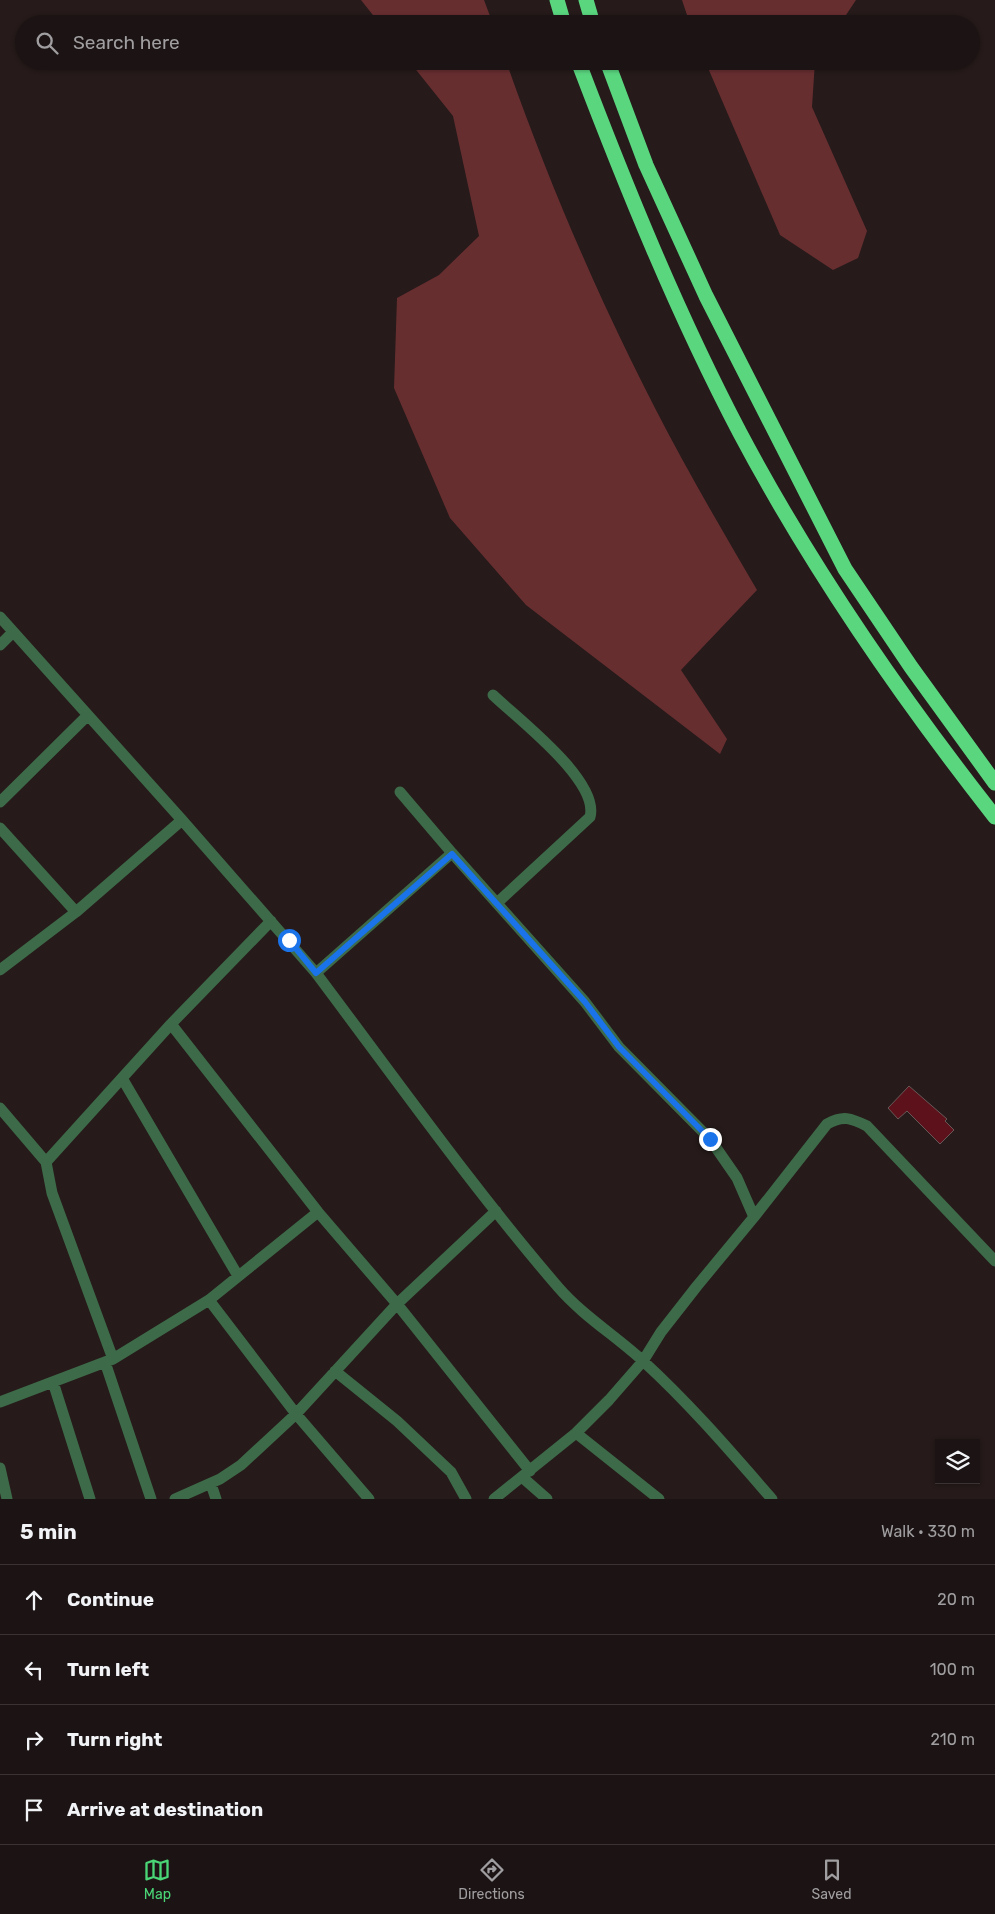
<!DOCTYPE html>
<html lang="en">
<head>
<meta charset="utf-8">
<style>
  body { margin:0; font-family:Rubik,sans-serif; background:#292122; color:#f1f3f6 }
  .controls { position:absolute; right:15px; bottom:15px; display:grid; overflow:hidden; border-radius:0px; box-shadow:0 1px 4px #0004 }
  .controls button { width:45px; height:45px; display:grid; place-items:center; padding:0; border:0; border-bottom:1px solid #3a3334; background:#1c1414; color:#f1f3f6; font:25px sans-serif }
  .stop { position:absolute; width:15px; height:15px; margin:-11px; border:4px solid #1a73e8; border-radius:50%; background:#fff }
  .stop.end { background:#1a73e8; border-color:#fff; box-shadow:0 1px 5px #0008 }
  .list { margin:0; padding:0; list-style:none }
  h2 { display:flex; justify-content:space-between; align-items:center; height:65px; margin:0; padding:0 20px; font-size:21px }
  h2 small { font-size:16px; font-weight:400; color:#a09ea0 }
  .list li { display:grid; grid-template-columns:32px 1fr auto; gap:15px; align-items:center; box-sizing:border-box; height:70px; padding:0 20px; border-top:1px solid #3a3334 }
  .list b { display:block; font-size:19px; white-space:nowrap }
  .list em { font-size:16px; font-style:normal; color:#a09ea0 }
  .icon { flex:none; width:28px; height:28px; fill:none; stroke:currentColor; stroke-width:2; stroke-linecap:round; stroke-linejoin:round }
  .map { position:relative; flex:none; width:995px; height:1499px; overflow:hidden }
  .search { position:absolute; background:#1c1414; box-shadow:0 1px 4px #0004; left:15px; right:15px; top:15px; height:55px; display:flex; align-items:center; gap:12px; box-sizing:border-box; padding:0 18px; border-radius:28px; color:#a09ea0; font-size:19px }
  .sheet { height:345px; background:#1c1414 }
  nav { display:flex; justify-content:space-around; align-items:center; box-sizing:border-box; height:70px; border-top:1px solid #3a3334; background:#1c1414; font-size:14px; color:#a09ea0 }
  nav a { display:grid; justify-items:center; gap:2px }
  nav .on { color:#4ad677 }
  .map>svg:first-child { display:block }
  .green { fill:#672e30 }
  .building { fill:#5d121b; stroke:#675857 }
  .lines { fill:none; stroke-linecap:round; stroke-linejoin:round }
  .minor { stroke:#3d6a48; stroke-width:11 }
  .highway { stroke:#5ad67f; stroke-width:15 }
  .route { stroke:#1a73e8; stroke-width:6 }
</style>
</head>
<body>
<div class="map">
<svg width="995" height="1499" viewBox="0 0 995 1499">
  <rect width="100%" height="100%" fill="#261a1a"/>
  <path class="green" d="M361 0H484L493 24H380Z
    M682 0H856L840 24H690Z
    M409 61H506C554 198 613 332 682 459 706 503 732 547 757 590L681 670 727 739 720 754 526 605 450 518 394 388 397 298 439 275 479 236 453 116Z
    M705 61H815L812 107 867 231 858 258 833 270 780 235Z"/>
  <path class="building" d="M909 1086 947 1119 945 1121 954 1130 940 1144 907 1111 898 1119 888 1108Z"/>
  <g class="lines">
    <path class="minor" d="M0 617 182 820 316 973 452 853 585 1002 619 1047 710 1139 737 1178 754 1217 697 1286 661 1332 643 1361 609 1400 576 1433 494 1499
      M0 645 13 632
      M493 695C518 719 600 781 590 817L498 902
      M400 792 452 853
      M0 802 88 715
      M0 828 76 912 182 820
      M0 970 76 912
      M316 973C395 1078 472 1187 558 1287 583 1316 616 1336 643 1361 690 1404 731 1452 772 1499
      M171 1024 318 1212 397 1304 530 1471
      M122 1078 238 1276
      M0 1108 46 1162 52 1193 113 1359
      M46 1162 171 1024 271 921
      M754 1217 827 1124C843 1115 851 1118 867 1126L995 1261
      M209 1300 296 1414 369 1499
      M105 1362 151 1499
      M335 1371 397 1421 451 1472 466 1499
      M53 1382 90 1499
      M0 1402 113 1359 209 1300 318 1212
      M576 1433 659 1499
      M0 1468 7 1499
      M522 1477 547 1499
      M211 1484 216 1499
      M175 1499 220 1479 241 1465 296 1414 397 1304 496 1211"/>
    <path class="highway" d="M557 0 564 24
      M586 0 593 24
      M578 61C626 187 677 313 740 433 812 569 900 696 995 817
      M607 61 646 165 706 296 845 569 911 667 995 783"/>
  </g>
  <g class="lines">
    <path class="route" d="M289 940 316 973 452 854 585 1002 619 1047 710 1139"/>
  </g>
</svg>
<div class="controls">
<button><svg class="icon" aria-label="layers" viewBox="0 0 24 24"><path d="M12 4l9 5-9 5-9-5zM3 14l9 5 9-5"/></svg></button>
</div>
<div class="stop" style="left:289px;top:940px"></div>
<div class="stop end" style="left:710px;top:1139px"></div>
<div class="search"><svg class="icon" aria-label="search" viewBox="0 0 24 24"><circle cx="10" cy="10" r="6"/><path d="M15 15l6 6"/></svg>Search here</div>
</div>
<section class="sheet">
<h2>5 min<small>Walk · 330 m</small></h2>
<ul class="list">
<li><svg class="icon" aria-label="ahead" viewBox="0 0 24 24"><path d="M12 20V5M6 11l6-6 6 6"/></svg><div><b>Continue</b></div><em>20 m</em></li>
<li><svg class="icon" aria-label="left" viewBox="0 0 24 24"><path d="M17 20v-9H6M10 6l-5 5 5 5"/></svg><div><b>Turn left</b></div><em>100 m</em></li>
<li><svg class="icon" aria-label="right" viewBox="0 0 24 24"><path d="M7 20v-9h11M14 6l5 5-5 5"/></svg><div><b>Turn right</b></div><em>210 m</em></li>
<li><svg class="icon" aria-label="arrive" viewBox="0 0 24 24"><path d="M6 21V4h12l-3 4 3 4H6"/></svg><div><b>Arrive at destination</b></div></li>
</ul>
</section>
<nav>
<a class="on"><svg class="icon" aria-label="map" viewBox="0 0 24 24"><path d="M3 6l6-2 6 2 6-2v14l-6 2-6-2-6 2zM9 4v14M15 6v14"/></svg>Map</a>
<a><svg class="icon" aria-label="directions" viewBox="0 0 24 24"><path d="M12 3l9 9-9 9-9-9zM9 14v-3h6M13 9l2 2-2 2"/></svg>Directions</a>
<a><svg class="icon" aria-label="saved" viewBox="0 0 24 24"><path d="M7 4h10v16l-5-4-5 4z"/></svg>Saved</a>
</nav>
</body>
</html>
